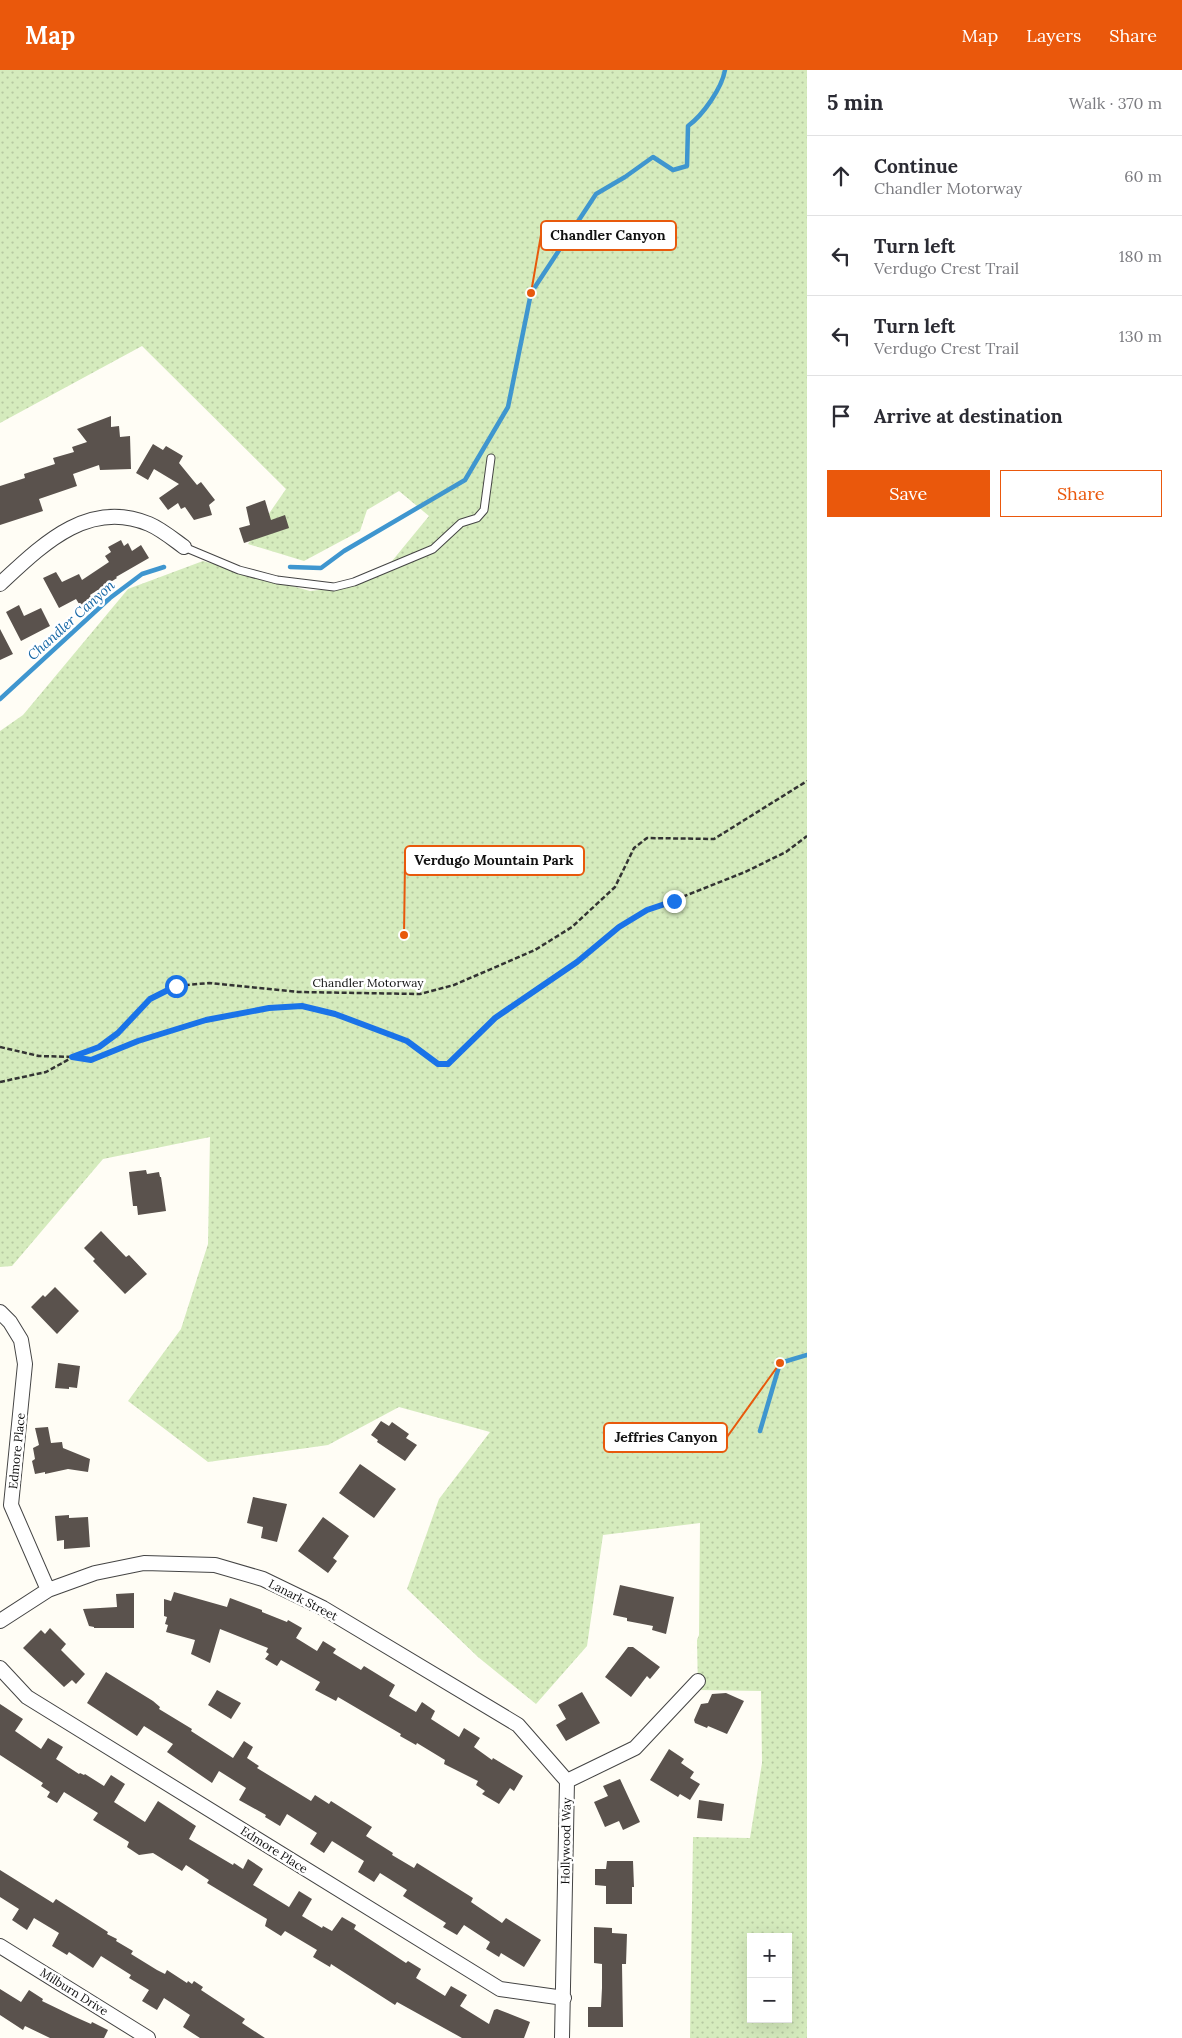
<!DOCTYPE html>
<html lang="en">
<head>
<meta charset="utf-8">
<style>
  body { margin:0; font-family:Lora,serif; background:#f7f7f7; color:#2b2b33 }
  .controls { position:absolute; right:15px; bottom:15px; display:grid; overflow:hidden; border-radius:0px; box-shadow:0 5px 20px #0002 }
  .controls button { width:45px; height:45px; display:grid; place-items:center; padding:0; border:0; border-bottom:1px solid #e1e1e2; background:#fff; color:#2b2b33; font:25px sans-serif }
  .stop { position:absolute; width:15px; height:15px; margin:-11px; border:4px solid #1a73e8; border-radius:50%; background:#fff }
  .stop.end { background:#1a73e8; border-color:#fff; box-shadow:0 1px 5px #0008 }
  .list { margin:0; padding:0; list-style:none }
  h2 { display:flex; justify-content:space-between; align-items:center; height:65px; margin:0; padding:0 20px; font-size:21px }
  h2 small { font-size:16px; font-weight:400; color:#7c7c81 }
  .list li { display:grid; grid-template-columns:32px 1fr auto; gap:15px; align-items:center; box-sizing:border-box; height:80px; padding:0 20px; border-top:1px solid #e1e1e2 }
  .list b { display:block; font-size:19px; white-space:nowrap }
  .list p { margin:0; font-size:16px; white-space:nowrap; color:#7c7c81 }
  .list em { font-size:16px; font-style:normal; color:#7c7c81 }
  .actions { display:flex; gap:10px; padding:15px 20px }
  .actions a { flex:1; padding:11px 0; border:1px solid #ea580c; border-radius:0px; text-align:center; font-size:18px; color:#ea580c }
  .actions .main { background:#ea580c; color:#fff }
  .icon { flex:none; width:28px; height:28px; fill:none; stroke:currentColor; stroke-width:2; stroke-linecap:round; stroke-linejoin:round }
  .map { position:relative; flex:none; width:807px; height:1968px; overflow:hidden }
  header { display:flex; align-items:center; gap:30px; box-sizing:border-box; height:70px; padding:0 25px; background:#ea580c; color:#fff }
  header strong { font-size:24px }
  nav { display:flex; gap:28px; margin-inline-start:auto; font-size:18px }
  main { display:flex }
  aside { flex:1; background:#fff }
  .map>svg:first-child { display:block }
  .green { fill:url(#green-dots); fill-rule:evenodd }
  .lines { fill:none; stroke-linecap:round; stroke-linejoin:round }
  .stream { stroke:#3f96cf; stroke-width:4.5 }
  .building { fill:#5a524d }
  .service-casing { stroke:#444; stroke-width:9 }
  .minor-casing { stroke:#444; stroke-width:16 }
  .path { stroke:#333; stroke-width:2.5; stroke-dasharray:5 2.5; stroke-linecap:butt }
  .service { stroke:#fff; stroke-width:7 }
  .minor { stroke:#fff; stroke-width:14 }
  .route { stroke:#1a73e8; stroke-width:6 }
  .labels { text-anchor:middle; stroke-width:5; stroke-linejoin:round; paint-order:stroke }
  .street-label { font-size:12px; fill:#111; stroke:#fff }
  .water-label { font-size:14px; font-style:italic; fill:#1768a6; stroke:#fff }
  .leader { fill:none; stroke:#e8590c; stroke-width:2 }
  .callout-dot { fill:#e8590c; stroke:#fff; stroke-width:2 }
  .callout { fill:#fff; stroke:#e8590c; stroke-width:2 }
  .callout-label { font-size:14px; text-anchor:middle; font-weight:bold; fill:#111 }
</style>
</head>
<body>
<header>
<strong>Map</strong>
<nav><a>Map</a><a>Layers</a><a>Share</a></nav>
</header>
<main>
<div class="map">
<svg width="807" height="1968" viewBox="0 0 807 1968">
  <defs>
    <pattern id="green-dots" width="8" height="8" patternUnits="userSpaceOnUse" patternTransform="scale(1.25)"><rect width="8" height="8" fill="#d5ebbd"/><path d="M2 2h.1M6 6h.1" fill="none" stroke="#b6c8a1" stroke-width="1.8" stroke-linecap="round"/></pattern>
  </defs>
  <rect width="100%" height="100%" fill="#fffdf5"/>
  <path class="green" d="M0 0H807V1968H690L693 1767 750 1768 762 1693 761 1621 698 1620 697 1570 699 1565 700 1453 603 1465 587 1576 536 1634 478 1587 407 1519 439 1429 490 1362 399 1337 328 1375 208 1392 128 1331 181 1259 208 1174 210 1067 103 1089 12 1196 0 1197V661L23 645 128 519 203 491 310 521 338 518 383 502 429 446 399 421 367 440 360 461 304 491 248 474 286 419 142 276 0 353ZM751 1867H788V1949H751Z"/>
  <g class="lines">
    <path class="stream" d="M290 497 321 498 344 481 465 410 508 337 531 223 596 124 625 107 653 87 673 100 687 96 688 56C703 45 722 18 725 0
      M0 629 110 528 142 504 164 497
      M760 1361 780 1293 807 1285"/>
  </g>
  <path class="building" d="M111 346V357L119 356 120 367 130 366 131 399 100 400 99 395 73 404 77 416 39 429 43 441 0 455V416L25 408 24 404 55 394 53 388 74 382 72 377 87 372 77 359Z
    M153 374 163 380 166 376 183 386 179 393 197 415 201 412 215 430 209 435 212 445 194 450 185 437 181 439 178 433 168 440 159 428 179 414 154 399 148 410 136 403Z
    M265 430 271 450 285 445 289 458 244 473 239 458 250 455 246 437Z
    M121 470 124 476 128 473 132 481 141 475 149 488 116 507 117 508 90 525 93 531 81 537 76 529 59 538 43 508 56 502 62 512 79 504 82 510 109 492 105 486 111 482 108 477Z
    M19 535 24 546 41 538 50 556 21 571 6 542Z
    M0 559 13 584 0 590Z
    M146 1100 147 1104 159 1102 160 1107H161L166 1141 138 1145 137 1136H133L129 1102Z
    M101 1161 126 1187 129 1185 147 1204 125 1224 93 1191 95 1189 84 1178Z
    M55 1217 79 1241 57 1264 31 1237 43 1225 45 1227Z
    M58 1293 80 1296 77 1318 69 1317V1319L55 1318Z
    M381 1351 389 1356 392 1352 409 1364 406 1368 417 1375 405 1391 377 1372 378 1370 371 1365Z
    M48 1357 51 1373 62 1372 63 1378 90 1389 88 1402 68 1399 45 1404V1402L35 1404 32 1391 35 1389 33 1378 39 1375 35 1358Z
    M360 1394 396 1419 374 1448 339 1423Z
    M253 1427 287 1434 277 1472 261 1468 263 1457 247 1453Z
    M69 1445V1448L88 1447 90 1477 64 1479V1470L57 1471 55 1446Z
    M323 1447 349 1466 333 1488 337 1491 328 1503 298 1481Z
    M620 1515 674 1527 666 1564 652 1560 653 1556 627 1551V1548L613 1545Z
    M174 1522 227 1537 230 1528 262 1540V1542L287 1552 288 1550 302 1558 296 1568 317 1581 323 1571 336 1579 333 1583 361 1600 364 1596 395 1615 389 1626 416 1642 422 1632 435 1641 431 1649 459 1667 464 1658 480 1668 474 1677 492 1690 493 1688 523 1706 514 1721 510 1718 499 1734 482 1724 485 1721 476 1715 478 1711 444 1694 445 1690 417 1673 416 1675 400 1666 401 1664 338 1627 336 1631 315 1620 320 1612 281 1590 277 1596 265 1589 269 1584 266 1582 268 1578 220 1559 210 1593 191 1584 195 1570 166 1562 168 1555 165 1554 167 1547 164 1546V1529L171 1531Z
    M134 1523V1558H94V1557L89 1556 83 1539 117 1537 116 1524Z
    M50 1558 66 1574 61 1580 85 1604 76 1614 72 1610 64 1617 23 1578 41 1560 45 1564Z
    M628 1577H633L660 1597 650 1609 647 1606 631 1627 605 1607Z
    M106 1602 153 1631 160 1637 159 1639 192 1659 191 1661 233 1688 244 1671 253 1677 247 1688 259 1696 257 1698 311 1731 315 1725 329 1734 331 1731 372 1757 366 1766 393 1783 392 1785 414 1798 417 1793 473 1828 471 1832 502 1853 506 1848 541 1870 524 1897 501 1883 499 1887 486 1879 490 1872 464 1855 457 1865 443 1857 446 1853 403 1826 407 1820 380 1803 374 1812 358 1802 364 1791 332 1771 324 1783 310 1774 317 1763 287 1744 280 1756 265 1747 266 1745 239 1730 246 1718 219 1701 212 1713 167 1682 173 1674 144 1656 137 1666 87 1633Z
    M217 1620 241 1633 231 1649 208 1635Z
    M582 1622 600 1653 566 1671 556 1655 566 1649 558 1635Z
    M726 1623 744 1631 727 1664 708 1656 707 1658 695 1653 694 1650 701 1634 708 1633 712 1624Z
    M0 1634 23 1649 15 1661 41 1679 48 1668 63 1677 56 1689 79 1704 80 1703 84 1705 85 1704 104 1716 111 1705 125 1714 114 1732 145 1752 158 1731 196 1756 189 1769 233 1795 234 1793 243 1799 248 1789 263 1799 253 1815 289 1837 299 1821 312 1829 302 1846 322 1858 323 1856 332 1861 342 1847 356 1855 354 1859 406 1893 408 1891 421 1899 416 1908 445 1926 451 1916 467 1925 460 1936 489 1954 494 1940 497 1939 530 1952 524 1968H462L397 1932 395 1935 331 1894 330 1897 313 1887 317 1880 285 1861 281 1866 265 1856 267 1849 207 1813 209 1810 186 1795 182 1801 153 1783 139 1785 127 1777 129 1772 93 1750 98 1743 64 1722 57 1733 47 1727 50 1722 41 1716 43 1713 0 1685Z
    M669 1679 684 1689 681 1693 694 1702 690 1708 700 1714 690 1730 680 1724 678 1727 650 1710Z
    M620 1709 640 1752 623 1760 619 1751 605 1757 594 1732 608 1726 603 1716Z
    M699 1730 724 1734 722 1751 697 1748Z
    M607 1791H633L634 1817H632V1834H606V1816L595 1815V1799H606Z
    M0 1800 53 1833 56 1829 108 1862 107 1864 117 1869 116 1871 133 1881 131 1884 157 1900 165 1904 167 1900 187 1913 188 1911 192 1914 194 1911 203 1917 201 1920 245 1949 242 1953 265 1968H200L183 1957 190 1945 164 1928 157 1940 142 1931 149 1920 129 1908 131 1905 101 1886 93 1898 69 1882 67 1885 52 1876 59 1863 34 1848 27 1860 12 1850 19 1839 0 1827Z
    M594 1857 612 1858V1863L627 1864 626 1894H622L623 1957H588V1937H601L602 1918V1894L594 1893Z
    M0 1919 21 1932 29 1920 43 1929 42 1931 73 1946 91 1954 92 1952 108 1960 104 1968H50L25 1956 23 1960 0 1945Z"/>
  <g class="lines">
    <defs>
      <path id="service" d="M184 477 239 500 277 510 334 517 354 512 433 479 461 453 477 448 484 440 491 388"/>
      <path id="minor" d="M0 514C41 476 88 428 149 454 161 459 173 469 184 477
        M0 1242 10 1252 21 1270 25 1294 11 1435 48 1520
        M0 1551 48 1520 95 1503 144 1493 215 1495 263 1509 323 1538 518 1655 567 1711
        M0 1598 27 1627 500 1919 564 1928
        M0 1876 148 1968
        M562 1968 567 1711 635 1678 698 1611"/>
    </defs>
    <use href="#service" class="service-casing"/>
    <use href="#minor" class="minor-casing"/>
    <path class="path" d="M0 977 39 986 73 987 99 977 118 963 150 929 176 916 209 913 298 922 420 924 454 915 535 880 572 857 615 817 634 778 647 768 714 769 807 711
      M0 1012 46 1002 73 987 91 991 138 971 206 950 269 939 303 936 335 944 407 971 438 994 448 993 495 948 577 892 619 857 647 841 745 802 786 782 807 766"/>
    <use href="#service" class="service"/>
    <use href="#minor" class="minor"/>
  </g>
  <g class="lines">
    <path class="route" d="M176 916 150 929 118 963 99 977 72 987 91 990 138 971 206 950 269 938 302 936 335 944 407 971 438 994H448L495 948 577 892 619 857 647 840 674 831"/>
  </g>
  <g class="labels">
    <g class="street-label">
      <text x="368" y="917">Chandler Motorway</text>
      <text transform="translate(17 1381) rotate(-84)" y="4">Edmore Place</text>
      <text transform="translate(303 1530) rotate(27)" y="4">Lanark Street</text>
      <text transform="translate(566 1771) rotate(-89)" y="4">Hollywood Way</text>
      <text transform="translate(274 1780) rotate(32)" y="4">Edmore Place</text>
      <text transform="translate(74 1922) rotate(32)" y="4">Milburn Drive</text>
    </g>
    <g class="water-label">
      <text transform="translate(71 550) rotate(-42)" y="5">Chandler Canyon</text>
    </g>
  </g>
  <path class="leader" d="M531 223L541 165M404 865L405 791M780 1293L727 1367"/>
  <g class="callout-dot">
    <circle cx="531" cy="223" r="5"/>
    <circle cx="404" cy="865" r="5"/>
    <circle cx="780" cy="1293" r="5"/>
  </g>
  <g class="callout">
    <rect x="541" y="151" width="135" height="29" rx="5"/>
    <rect x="405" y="776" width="179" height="29" rx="5"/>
    <rect x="604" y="1353" width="123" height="29" rx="5"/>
  </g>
  <g class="callout-label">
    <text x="608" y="170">Chandler Canyon</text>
    <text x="494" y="795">Verdugo Mountain Park</text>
    <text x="666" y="1372">Jeffries Canyon</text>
  </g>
</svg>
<div class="controls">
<button>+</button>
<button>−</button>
</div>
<div class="stop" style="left:176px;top:916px"></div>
<div class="stop end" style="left:674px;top:831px"></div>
</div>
<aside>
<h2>5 min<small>Walk · 370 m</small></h2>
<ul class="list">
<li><svg class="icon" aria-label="ahead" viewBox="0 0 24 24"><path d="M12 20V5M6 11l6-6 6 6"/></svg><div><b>Continue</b><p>Chandler Motorway</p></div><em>60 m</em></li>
<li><svg class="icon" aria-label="left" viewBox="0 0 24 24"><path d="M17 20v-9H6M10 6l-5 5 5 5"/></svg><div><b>Turn left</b><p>Verdugo Crest Trail</p></div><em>180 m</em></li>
<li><svg class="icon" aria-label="left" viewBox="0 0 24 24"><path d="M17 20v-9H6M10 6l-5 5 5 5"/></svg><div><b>Turn left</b><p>Verdugo Crest Trail</p></div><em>130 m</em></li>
<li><svg class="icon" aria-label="arrive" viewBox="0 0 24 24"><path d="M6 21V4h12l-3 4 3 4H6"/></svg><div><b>Arrive at destination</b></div></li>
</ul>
<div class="actions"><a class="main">Save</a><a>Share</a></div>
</aside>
</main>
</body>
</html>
